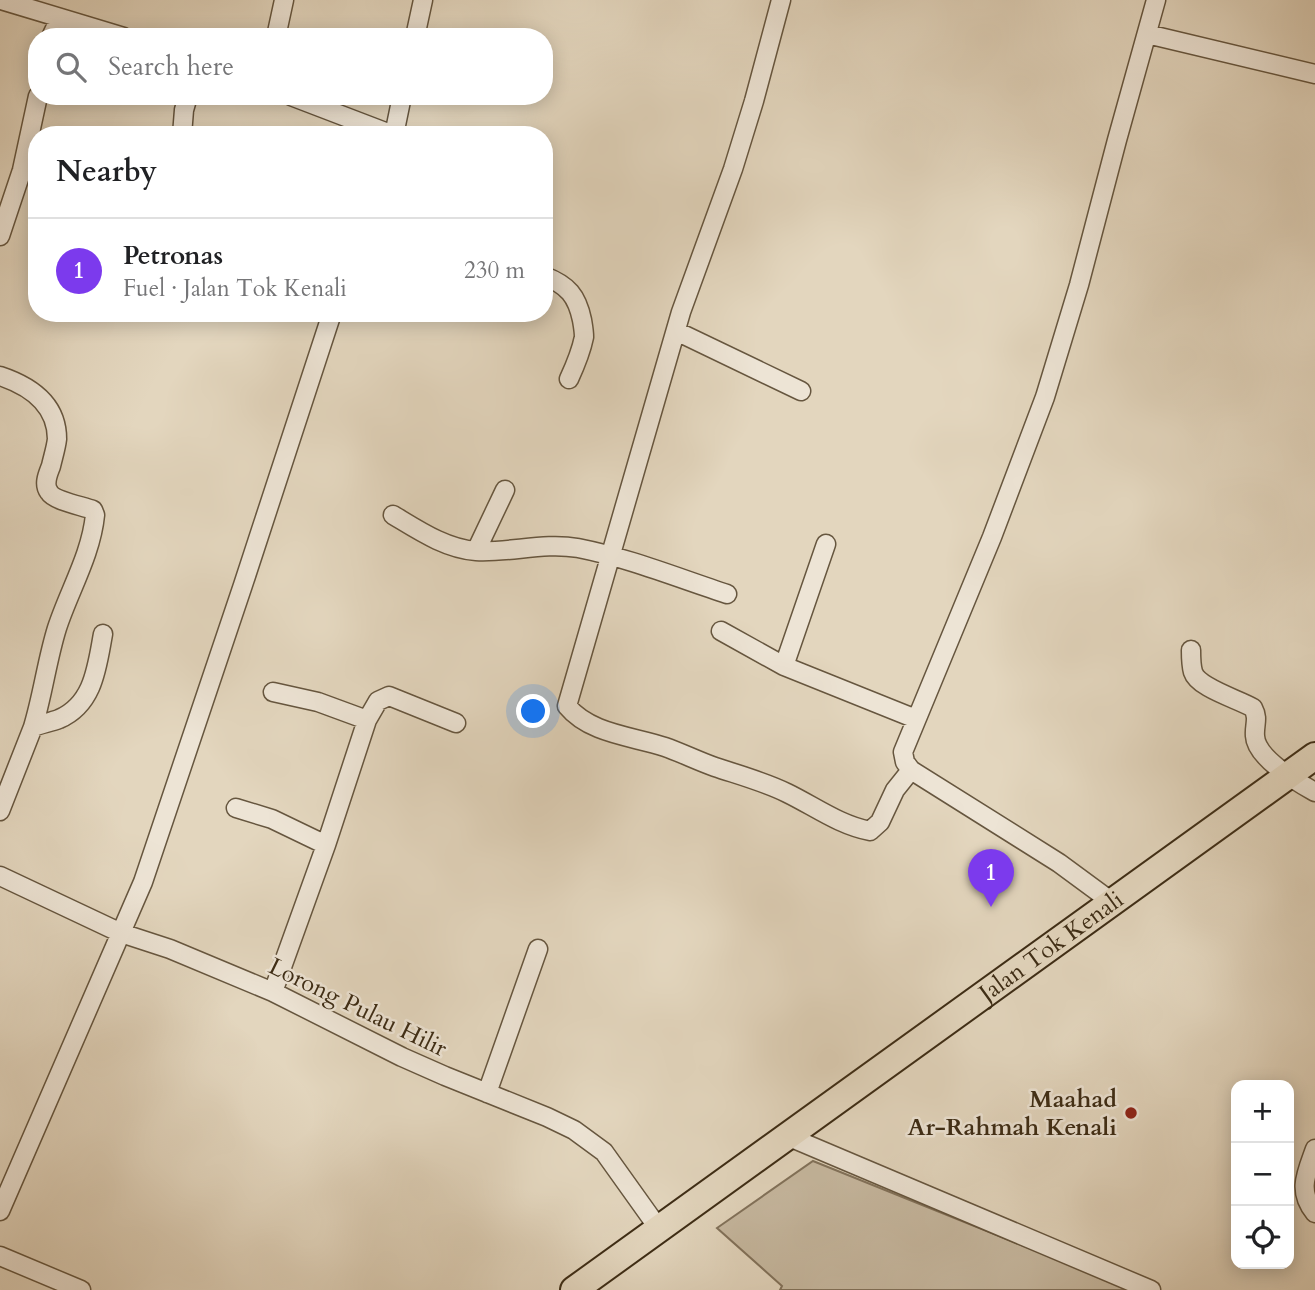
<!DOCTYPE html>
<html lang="en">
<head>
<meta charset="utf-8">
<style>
  body { margin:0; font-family:Cardo,serif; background:#f2f2f2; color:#202124 }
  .controls { position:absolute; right:21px; bottom:21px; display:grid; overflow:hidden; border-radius:14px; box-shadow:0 4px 18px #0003 }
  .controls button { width:63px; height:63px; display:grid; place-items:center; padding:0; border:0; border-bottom:2px solid #e0e0e0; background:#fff; color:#202124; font:35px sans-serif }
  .you { position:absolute; left:534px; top:712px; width:24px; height:24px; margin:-18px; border:5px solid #fff; border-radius:50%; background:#1a73e8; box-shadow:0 0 0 10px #1a73e833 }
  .badge { display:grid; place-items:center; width:46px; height:46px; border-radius:50%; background:#7c3aed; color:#fff; font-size:23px; font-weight:700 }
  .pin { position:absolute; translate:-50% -58px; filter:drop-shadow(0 2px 4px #0008) }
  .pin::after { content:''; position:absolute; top:37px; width:24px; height:21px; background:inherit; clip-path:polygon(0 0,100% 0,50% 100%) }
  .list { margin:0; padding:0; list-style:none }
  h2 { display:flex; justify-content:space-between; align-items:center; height:91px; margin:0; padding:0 28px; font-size:30px }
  h2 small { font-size:23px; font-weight:400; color:#757577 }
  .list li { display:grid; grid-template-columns:46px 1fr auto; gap:21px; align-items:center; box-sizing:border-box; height:105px; padding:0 28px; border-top:2px solid #e0e0e0 }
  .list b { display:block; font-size:26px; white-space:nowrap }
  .list p { margin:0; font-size:23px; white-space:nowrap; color:#757577 }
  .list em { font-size:23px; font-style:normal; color:#757577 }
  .icon { flex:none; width:38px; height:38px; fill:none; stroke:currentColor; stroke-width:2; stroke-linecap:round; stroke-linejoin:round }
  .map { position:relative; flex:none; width:1315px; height:1290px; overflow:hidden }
  .search { position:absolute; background:#fff; box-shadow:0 4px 18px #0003; left:28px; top:28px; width:525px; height:77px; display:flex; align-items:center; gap:18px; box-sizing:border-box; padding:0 24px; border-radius:28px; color:#757577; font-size:26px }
  .panel { position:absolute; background:#fff; box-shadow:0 4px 18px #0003; left:28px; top:126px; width:525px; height:196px; border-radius:28px }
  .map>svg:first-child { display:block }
  .green { fill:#c7b9a1; stroke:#82725b; stroke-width:2 }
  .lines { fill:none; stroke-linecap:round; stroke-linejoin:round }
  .street-casing { stroke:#66563f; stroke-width:21 }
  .primary-casing { stroke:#3d2c15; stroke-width:30 }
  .street { stroke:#ede4d5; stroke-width:18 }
  .primary { stroke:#e3d6be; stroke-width:26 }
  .poi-dot { fill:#8f2418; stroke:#ede4d5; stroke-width:2.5 }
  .labels { text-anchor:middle; stroke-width:5; stroke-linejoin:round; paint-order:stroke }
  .street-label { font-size:24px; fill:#3d2c15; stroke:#ede4d5 }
  .poi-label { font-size:24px; font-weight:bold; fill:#3d2c15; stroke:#ede4d5; text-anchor:end }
</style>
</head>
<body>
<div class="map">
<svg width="1315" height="1290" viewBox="0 0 1315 1290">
  <rect width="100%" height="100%" fill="#e3d6be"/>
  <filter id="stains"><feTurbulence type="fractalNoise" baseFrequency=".00286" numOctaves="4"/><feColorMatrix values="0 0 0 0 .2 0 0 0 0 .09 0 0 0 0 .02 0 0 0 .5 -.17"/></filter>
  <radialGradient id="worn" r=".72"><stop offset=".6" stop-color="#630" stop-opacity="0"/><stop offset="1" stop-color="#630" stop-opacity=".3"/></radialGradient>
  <path class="green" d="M813 1161 1133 1290H780L782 1286 717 1228Z"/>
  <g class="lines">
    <defs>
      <path id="street" d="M1 0 124 37
        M781 0 754 101 733 169 681 312 567 706C590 734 632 736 665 747 682 753 698 761 715 767 739 775 765 782 787 793 814 806 839 825 870 831L880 822 895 790 911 770
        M1147 34 1315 74
        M51 37 60 18
        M276 37 284 0
        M415 37 423 0
        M291 96 393 135
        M182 135 184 110 188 96
        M394 135 402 96
        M0 236 22 170 38 96
        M544 276C568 285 577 296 582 320 583 326 584 331 584 337 581 352 575 366 569 379
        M676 331 801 391
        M0 376C30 386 57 404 57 439 56 448 53 457 51 466 48 474 43 484 49 492 54 501 83 506 93 510L95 515C91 555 69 591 57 628 47 660 43 694 33 727
        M393 515C418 530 446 549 476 551 510 553 544 542 578 548 629 558 678 578 727 594
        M476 551 505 490
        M721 631 784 666 916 719
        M1191 650C1191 657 1191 665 1193 672 1198 688 1238 699 1253 708 1259 719 1254 725 1255 736 1256 758 1297 782 1315 792
        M784 666 826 544
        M367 720 378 701 389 696 456 723
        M236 808 272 819 326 845
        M0 811 33 727C41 724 51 722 59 719 94 704 97 666 103 634
        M0 876 121 933 170 949 273 992 402 1057 445 1076 547 1117 574 1130 604 1152 659 1229
        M1112 902 1059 863 911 770 905 762 903 752 992 537 1045 397 1079 285 1117 140 1156 0
        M273 992 326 845 367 720 318 702 273 692
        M487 1093 538 949
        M787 1136 1151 1290
        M1315 1149C1306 1174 1297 1191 1315 1213
        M0 1211 143 882 243 585 332 313
        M0 1256 81 1290"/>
      <g id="primary">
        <path id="s1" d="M574 1290 1315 756"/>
      </g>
    </defs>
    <use href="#street" class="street-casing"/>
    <use href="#primary" class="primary-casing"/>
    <use href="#street" class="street"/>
    <use href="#primary" class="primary"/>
  </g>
  <circle class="poi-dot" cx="1131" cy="1113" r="7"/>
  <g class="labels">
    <g class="street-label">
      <text dy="8" stroke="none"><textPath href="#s1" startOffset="588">Jalan Tok Kenali</textPath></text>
      <text transform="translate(358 1007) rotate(26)" y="8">Lorong Pulau Hilir</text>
    </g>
    <g class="poi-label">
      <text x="1117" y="1107">Maahad<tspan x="1117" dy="28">Ar-Rahmah Kenali</tspan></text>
    </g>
  </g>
  <rect width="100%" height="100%" filter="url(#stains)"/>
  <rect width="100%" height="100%" fill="url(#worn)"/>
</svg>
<div class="controls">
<button>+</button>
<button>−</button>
<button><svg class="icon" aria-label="locate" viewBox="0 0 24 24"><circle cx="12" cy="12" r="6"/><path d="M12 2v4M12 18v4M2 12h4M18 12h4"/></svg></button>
</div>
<div class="you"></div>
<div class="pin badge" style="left:991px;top:907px">1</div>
<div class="search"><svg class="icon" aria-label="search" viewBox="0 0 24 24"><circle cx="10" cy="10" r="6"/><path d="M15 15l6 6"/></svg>Search here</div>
<section class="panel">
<h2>Nearby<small></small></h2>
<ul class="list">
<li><span class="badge">1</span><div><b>Petronas</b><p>Fuel · Jalan Tok Kenali</p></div><em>230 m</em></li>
</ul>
</section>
</div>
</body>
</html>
